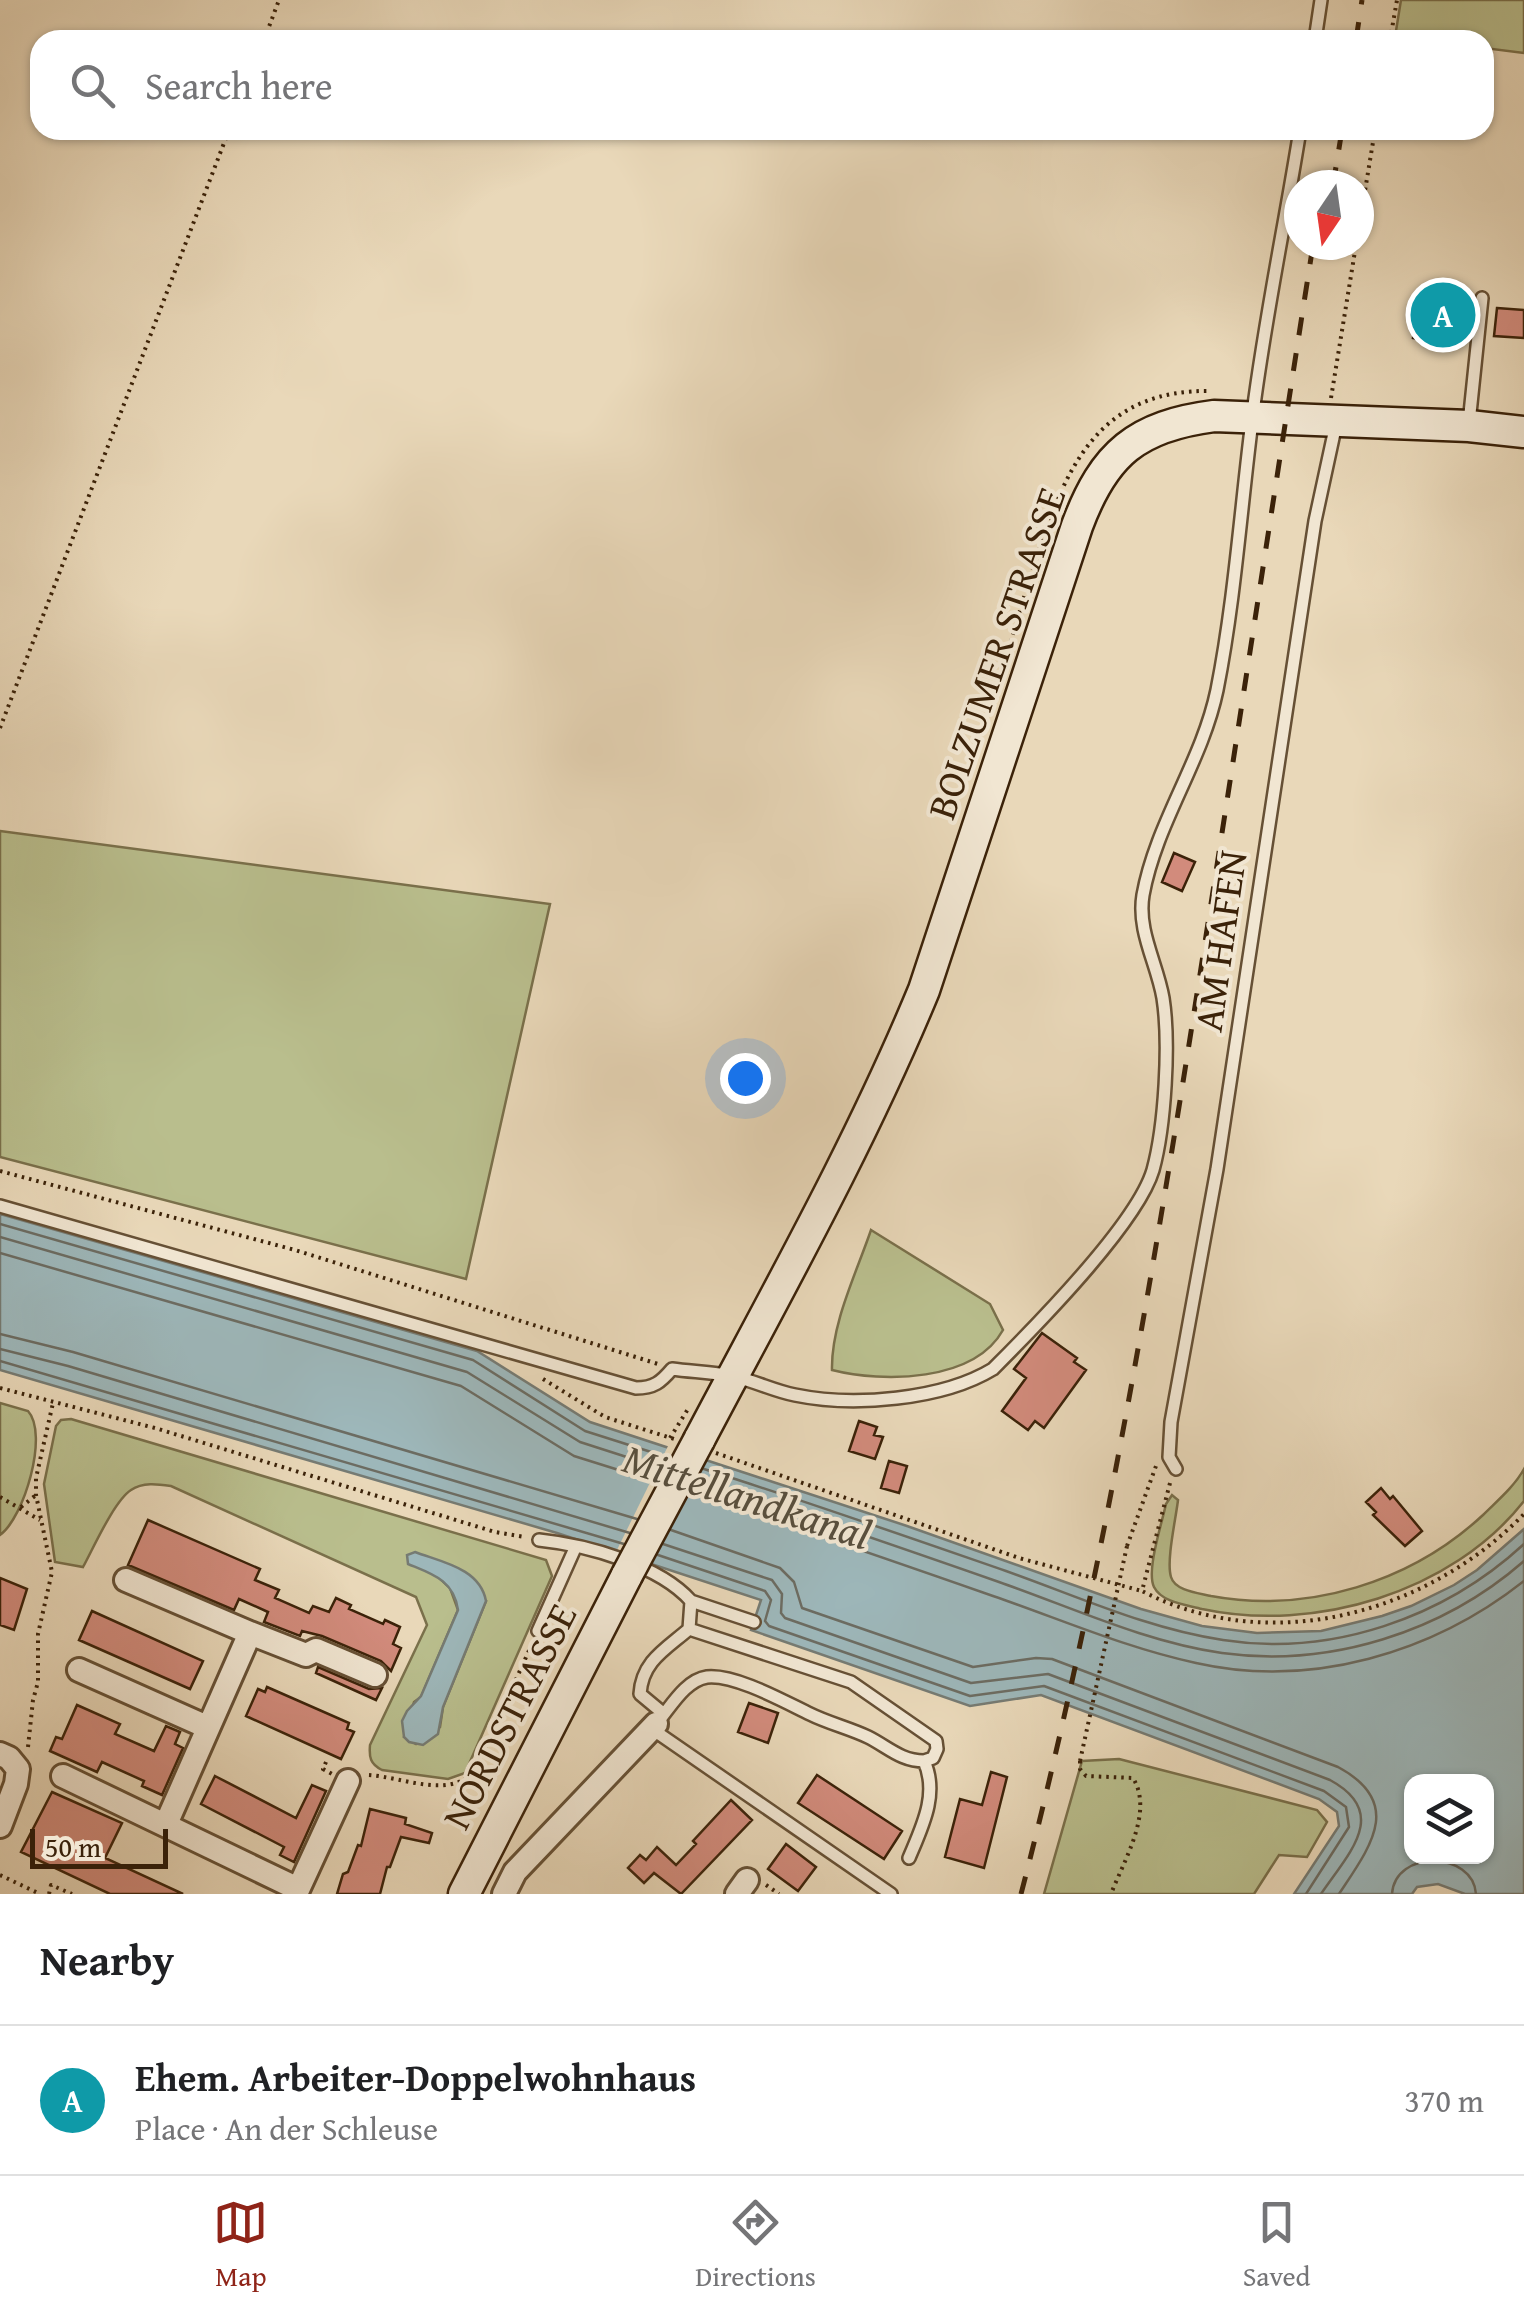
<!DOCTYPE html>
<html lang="en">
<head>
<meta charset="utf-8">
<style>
  body { margin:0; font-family:"Gentium Book Plus",serif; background:#f6f6f6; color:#202124 }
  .controls { position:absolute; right:30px; bottom:30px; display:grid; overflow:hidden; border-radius:20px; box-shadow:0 2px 8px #0004 }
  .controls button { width:90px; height:90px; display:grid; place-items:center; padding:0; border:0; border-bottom:2px solid #e0e0e0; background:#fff; color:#202124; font:50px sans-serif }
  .compass { position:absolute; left:1284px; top:170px; width:90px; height:90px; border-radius:50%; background:#fff; box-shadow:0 2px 8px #0004; rotate:193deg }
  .scale { position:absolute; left:30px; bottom:25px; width:138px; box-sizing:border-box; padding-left:10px; border:5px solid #3b2209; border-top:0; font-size:28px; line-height:35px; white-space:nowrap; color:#3b2209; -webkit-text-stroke:8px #f1e6d2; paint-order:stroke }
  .you { position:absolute; left:745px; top:1078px; width:35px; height:35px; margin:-25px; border:8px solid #fff; border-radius:50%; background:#1a73e8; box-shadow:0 0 0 15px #1a73e833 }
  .badge { display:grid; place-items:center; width:65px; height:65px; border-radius:50%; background:#8f2418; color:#fff; font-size:32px; font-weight:700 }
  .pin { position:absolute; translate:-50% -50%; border:5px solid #fff; box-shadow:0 2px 10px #0006 }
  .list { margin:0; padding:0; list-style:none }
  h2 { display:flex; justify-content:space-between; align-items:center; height:130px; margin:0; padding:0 40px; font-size:42px }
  h2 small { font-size:32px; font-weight:400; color:#757577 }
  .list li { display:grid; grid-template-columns:65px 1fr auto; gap:30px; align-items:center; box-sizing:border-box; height:150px; padding:0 40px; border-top:2px solid #e0e0e0 }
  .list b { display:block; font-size:38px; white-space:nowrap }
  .list p { margin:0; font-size:32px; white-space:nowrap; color:#757577 }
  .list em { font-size:32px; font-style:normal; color:#757577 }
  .icon { flex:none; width:55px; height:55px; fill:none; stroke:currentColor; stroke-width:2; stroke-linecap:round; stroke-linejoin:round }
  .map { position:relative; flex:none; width:1524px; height:1894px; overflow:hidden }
  .search { position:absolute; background:#fff; box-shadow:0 2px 8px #0004; left:30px; right:30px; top:30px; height:110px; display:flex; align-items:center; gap:25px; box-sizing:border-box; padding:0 35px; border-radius:30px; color:#757577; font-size:38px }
  .sheet { height:280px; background:#fff }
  nav { display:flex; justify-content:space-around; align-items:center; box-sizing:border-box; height:140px; border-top:2px solid #e0e0e0; background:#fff; font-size:28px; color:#757577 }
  nav a { display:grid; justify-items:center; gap:5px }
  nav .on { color:#8f2418 }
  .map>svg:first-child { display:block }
  .green { fill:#b9be8d; stroke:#7a704b; stroke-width:2.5; fill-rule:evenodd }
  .water { fill:#9db7ba; stroke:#767b73; stroke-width:2.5; fill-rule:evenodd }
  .pier { fill:#e9d8b9 }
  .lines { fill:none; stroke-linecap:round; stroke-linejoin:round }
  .shore { stroke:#6c6c62; stroke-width:2.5 }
  .building { fill:#d28b7c; stroke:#3b2209; stroke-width:2.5 }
  .service-casing { stroke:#665035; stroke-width:16 }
  .minor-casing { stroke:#665035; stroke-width:28 }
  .secondary-casing { stroke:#3b2209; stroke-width:35 }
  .path { stroke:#3b2209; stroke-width:4; stroke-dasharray:2.5 5; stroke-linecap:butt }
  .service { stroke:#f1e6d2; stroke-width:11 }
  .minor { stroke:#f1e6d2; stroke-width:22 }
  .secondary { stroke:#f1e6d2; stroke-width:30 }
  .rail { stroke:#3b2209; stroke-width:5; stroke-dasharray:18 18; stroke-linecap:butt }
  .secondary-bridge-casing { stroke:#3b2209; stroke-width:35; stroke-linecap:butt }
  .path-bridge { stroke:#3b2209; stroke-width:4; stroke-dasharray:2.5 5; stroke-linecap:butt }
  .secondary-bridge { stroke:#f1e6d2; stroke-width:30 }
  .labels { text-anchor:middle; stroke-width:8; stroke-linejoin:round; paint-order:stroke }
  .street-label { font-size:40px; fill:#3b2209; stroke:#f1e6d2 }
  .water-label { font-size:42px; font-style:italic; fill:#584f3e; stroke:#f1e6d2 }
</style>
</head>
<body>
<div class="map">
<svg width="1524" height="1894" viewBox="0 0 1524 1894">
  <rect width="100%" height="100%" fill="#e9d8b9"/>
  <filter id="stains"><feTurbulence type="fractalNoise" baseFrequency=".002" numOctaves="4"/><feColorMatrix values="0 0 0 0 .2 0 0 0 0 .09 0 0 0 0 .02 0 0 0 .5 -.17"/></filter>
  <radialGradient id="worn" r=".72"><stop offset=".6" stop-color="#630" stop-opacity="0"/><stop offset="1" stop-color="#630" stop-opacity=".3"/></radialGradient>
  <path class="green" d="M1401 0H1524V53L1484 48V40L1395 37Z
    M0 831 550 904 466 1279 0 1157Z
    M871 1230 990 1304 1003 1330C974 1382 883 1383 832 1370 831 1324 856 1274 871 1230Z
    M0 1403 28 1411C49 1434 24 1518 0 1535Z
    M71 1419 546 1560 552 1576 465 1773 448 1779 382 1770C370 1764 369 1757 370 1745L427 1625 416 1597 171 1486C157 1484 143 1482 131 1490 114 1501 93 1549 83 1567L55 1562 44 1484 56 1426 61 1420ZM435 1574 486 1601 443 1707 440 1727 416 1744 404 1737 414 1702 421 1697 458 1610 450 1588Z
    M1524 1469V1501C1452 1593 1314 1633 1202 1609 1188 1605 1162 1603 1154 1587 1146 1571 1162 1523 1166 1504L1172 1495 1178 1500C1176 1518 1166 1561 1171 1577 1175 1591 1199 1593 1211 1596 1308 1614 1411 1582 1483 1515 1497 1501 1514 1487 1524 1469Z
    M1119 1759 1317 1810 1327 1822 1307 1857 1279 1855 1254 1894H1044L1082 1761Z"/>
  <path class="water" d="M0 1214 477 1351 590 1422 907 1526 1141 1609 1202 1626 1257 1633 1321 1631 1382 1616 1411 1606 1454 1585 1477 1570 1524 1529V1894H1465L1438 1884 1417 1887 1412 1894H1294L1339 1826 1337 1812 1319 1799 1041 1695 970 1706 751 1630 761 1600 557 1533 0 1370ZM1412 1782H1486V1856H1412Z
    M415 1552C441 1562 480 1568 486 1601L443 1707 438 1734 423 1745 409 1742 404 1737 402 1721 407 1711 421 1696 458 1610C454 1580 432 1574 408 1564L407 1555Z"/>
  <path class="pier" d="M670 1442 710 1455 650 1568 614 1556Z"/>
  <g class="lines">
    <path class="shore" d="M0 1224 473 1360 585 1431 670 1458
      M0 1237 467 1372 580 1442 664 1469
      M0 1253 461 1386 574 1456 657 1482
      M0 1334 73 1352 637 1519
      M0 1349 68 1366 630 1533
      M0 1361 624 1544
      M704 1469C805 1501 905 1536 1006 1571 1077 1596 1148 1629 1223 1640 1331 1657 1444 1618 1524 1544
      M698 1480C798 1512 899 1547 999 1582 1071 1607 1145 1642 1222 1653 1330 1668 1443 1632 1524 1561
      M690 1493C792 1526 893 1561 993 1596 1060 1619 1126 1648 1196 1663 1311 1689 1433 1653 1524 1581
      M671 1530 780 1568 794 1582 802 1608 973 1667 1036 1658 1052 1659 1338 1767C1405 1803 1370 1847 1339 1894
      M663 1544 772 1580 782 1594 781 1613 785 1618 971 1683 1048 1674 1330 1780C1391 1813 1348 1854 1321 1894
      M658 1555 765 1591 771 1600 765 1621 769 1626 970 1696 1044 1686 1324 1791 1346 1807 1349 1827 1306 1894
      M1392 1894C1395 1849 1473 1851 1476 1894"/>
  </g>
  <path class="building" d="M1417 301 1465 304 1462 332 1430 330 1428 341 1413 338Z
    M1497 308 1524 310V338L1494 336Z
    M1174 853 1195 862 1182 891 1162 882Z
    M1042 1333 1077 1358 1074 1362 1086 1370 1044 1428 1035 1421 1028 1430 1002 1411 1026 1378 1014 1369Z
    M859 1421 877 1427 874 1435 883 1437 875 1459 849 1451Z
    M889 1461 907 1466 899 1493 881 1488Z
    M1381 1488 1390 1499 1393 1496 1422 1531 1405 1546 1373 1515 1376 1512 1366 1502Z
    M148 1520 260 1569 255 1580 279 1590 275 1598 309 1613 313 1606 329 1612 336 1598 351 1605 349 1609 383 1624 385 1620 400 1627 393 1644 401 1648 391 1671 381 1661 322 1636 302 1631 300 1636 264 1622 268 1612 239 1599 234 1610 128 1565Z
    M0 1578 27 1589 14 1630 0 1625Z
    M92 1611 203 1661 190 1689 79 1640Z
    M318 1667 369 1689 382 1688 376 1700 316 1673Z
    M267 1687 349 1723 347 1729 354 1732 341 1759 246 1716 258 1689 265 1692Z
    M749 1703 778 1713 768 1743 738 1732Z
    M77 1705 120 1724 115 1734 154 1751 166 1726 180 1732 175 1744 183 1748 162 1795 142 1786 144 1781 102 1762 97 1772 50 1751 56 1737 62 1739Z
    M991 1772 1007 1777 984 1868 945 1857 960 1799 982 1805Z
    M817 1775 902 1831 884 1859 798 1803Z
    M215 1776 296 1818 312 1785 326 1791 294 1862 280 1855 284 1847 201 1804Z
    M52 1792 122 1823 105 1858 183 1894H110L21 1852Z
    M731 1800 752 1820 681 1894 654 1873 644 1883 628 1868 640 1855 646 1860 657 1847 676 1865 696 1844 693 1841Z
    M370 1809 406 1818 405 1824 432 1833 429 1843 401 1837 390 1867H387L380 1894H337L343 1874 348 1872 358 1845 361 1846Z
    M786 1844 816 1867 798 1891 768 1869Z"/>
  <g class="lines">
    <defs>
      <path id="service" d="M1315 40 1321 0
        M1469 423 1482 298
        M0 1206 636 1388C654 1388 661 1382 672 1369 693 1372 715 1372 735 1377 755 1381 774 1391 795 1395 853 1407 942 1400 993 1369 1035 1327 1137 1224 1153 1170 1165 1126 1170 1043 1163 998 1157 963 1137 931 1143 895 1156 823 1202 762 1217 690 1235 599 1241 505 1253 413 1265 318 1285 224 1300 130
        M1176 1469 1169 1457 1171 1422 1217 1169 1315 521 1336 424
        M539 1540C587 1545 659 1565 691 1601L689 1629
        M691 1601 754 1622
        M538 1631 576 1546
        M664 1714 640 1694C642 1661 666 1649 689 1629L851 1682 936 1741 937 1749 933 1758 924 1761
        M661 1718C673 1703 687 1680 707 1677 735 1674 785 1702 810 1714 828 1723 849 1728 868 1737 888 1747 901 1761 924 1761 939 1794 922 1827 909 1858
        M652 1729 891 1894"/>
      <path id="minor" d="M126 1580 250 1633
        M79 1670 207 1727
        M0 1754 9 1758 18 1769 16 1784 0 1826
        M63 1776 298 1889
        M166 1824 250 1633 306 1655 316 1650 375 1675
        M296 1894 348 1781
        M504 1894 515 1872 656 1724
        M737 1894 747 1880"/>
      <path id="secondary" d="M699 1440C777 1292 860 1145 924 990L1077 526C1104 453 1137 426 1214 416L1469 426 1524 432
        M464 1894 627 1575"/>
    </defs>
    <use href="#service" class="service-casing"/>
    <use href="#minor" class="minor-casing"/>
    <use href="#secondary" class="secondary-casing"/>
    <path class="path" d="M264 40 279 0
      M1390 40 1397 0
      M1359 227 1375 130
      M1331 398 1356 245
      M1009 649C1018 615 1029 581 1040 547 1069 459 1105 389 1211 391
      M0 728 229 130
      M0 1171 295 1250 658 1364
      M543 1379 605 1417 674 1439
      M0 1388 155 1428 495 1532 525 1537
      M670 1438 688 1409
      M716 1453 1019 1558 1142 1591
      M1170 1483 1142 1591C1269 1657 1427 1614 1524 1514
      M0 1497 40 1520
      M21 1507 36 1495
      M1127 1546 1156 1466
      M28 1747 33 1700 38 1682V1634L52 1572 36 1495V1478L53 1403
      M1080 1761V1769L1086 1776 1133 1778C1154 1812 1124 1860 1111 1894
      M326 1762 323 1769 332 1774
      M369 1775C402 1777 454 1801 476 1768L532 1644
      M0 1875 40 1894
      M766 1885 779 1894
      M49 1894 51 1885 72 1894"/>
    <use href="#service" class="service"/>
    <use href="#minor" class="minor"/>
    <use href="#secondary" class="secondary"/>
    <path class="rail" d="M1356 40 1362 0
      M1333 185 1342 130
      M1021 1894C1103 1578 1156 1258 1206 936 1242 705 1277 475 1313 245"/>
    <defs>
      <path id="secondary-bridge" d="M627 1575 699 1440"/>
    </defs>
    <use href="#secondary-bridge" class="secondary-bridge-casing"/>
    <path class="path-bridge" d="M1080 1761 1127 1546"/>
    <use href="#secondary-bridge" class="secondary-bridge"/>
  </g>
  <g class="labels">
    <g class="street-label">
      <text transform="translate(996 653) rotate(-71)" y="14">BOLZUMER STRASSE</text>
      <text transform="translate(1220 941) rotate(-82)" y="14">AM HAFEN</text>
      <text transform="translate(509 1716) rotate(-63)" y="14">NORDSTRASSE</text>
    </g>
    <g class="water-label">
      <text transform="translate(747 1496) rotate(18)" y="15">Mittellandkanal</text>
    </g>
  </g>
  <rect width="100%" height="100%" filter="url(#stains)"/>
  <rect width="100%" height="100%" fill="url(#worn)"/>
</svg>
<div class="controls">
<button><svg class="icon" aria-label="layers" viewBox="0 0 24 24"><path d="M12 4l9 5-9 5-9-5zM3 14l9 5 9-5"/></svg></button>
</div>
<svg class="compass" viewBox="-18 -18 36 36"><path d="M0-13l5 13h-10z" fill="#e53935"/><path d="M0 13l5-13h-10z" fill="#757577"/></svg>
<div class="scale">50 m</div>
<div class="you"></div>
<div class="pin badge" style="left:1443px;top:315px;background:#0f9aa8">A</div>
<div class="search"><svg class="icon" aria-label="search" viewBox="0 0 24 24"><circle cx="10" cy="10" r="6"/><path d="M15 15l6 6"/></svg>Search here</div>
</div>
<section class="sheet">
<h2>Nearby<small></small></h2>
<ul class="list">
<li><span class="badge" style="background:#0f9aa8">A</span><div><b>Ehem. Arbeiter-Doppelwohnhaus</b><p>Place · An der Schleuse</p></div><em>370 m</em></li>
</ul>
</section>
<nav>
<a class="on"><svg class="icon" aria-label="map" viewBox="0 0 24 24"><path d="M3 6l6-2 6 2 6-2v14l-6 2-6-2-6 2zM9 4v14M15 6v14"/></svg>Map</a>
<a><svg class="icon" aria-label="directions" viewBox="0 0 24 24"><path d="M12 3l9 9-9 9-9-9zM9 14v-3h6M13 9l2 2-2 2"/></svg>Directions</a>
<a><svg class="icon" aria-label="saved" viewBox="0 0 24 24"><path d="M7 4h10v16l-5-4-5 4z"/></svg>Saved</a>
</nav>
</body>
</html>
